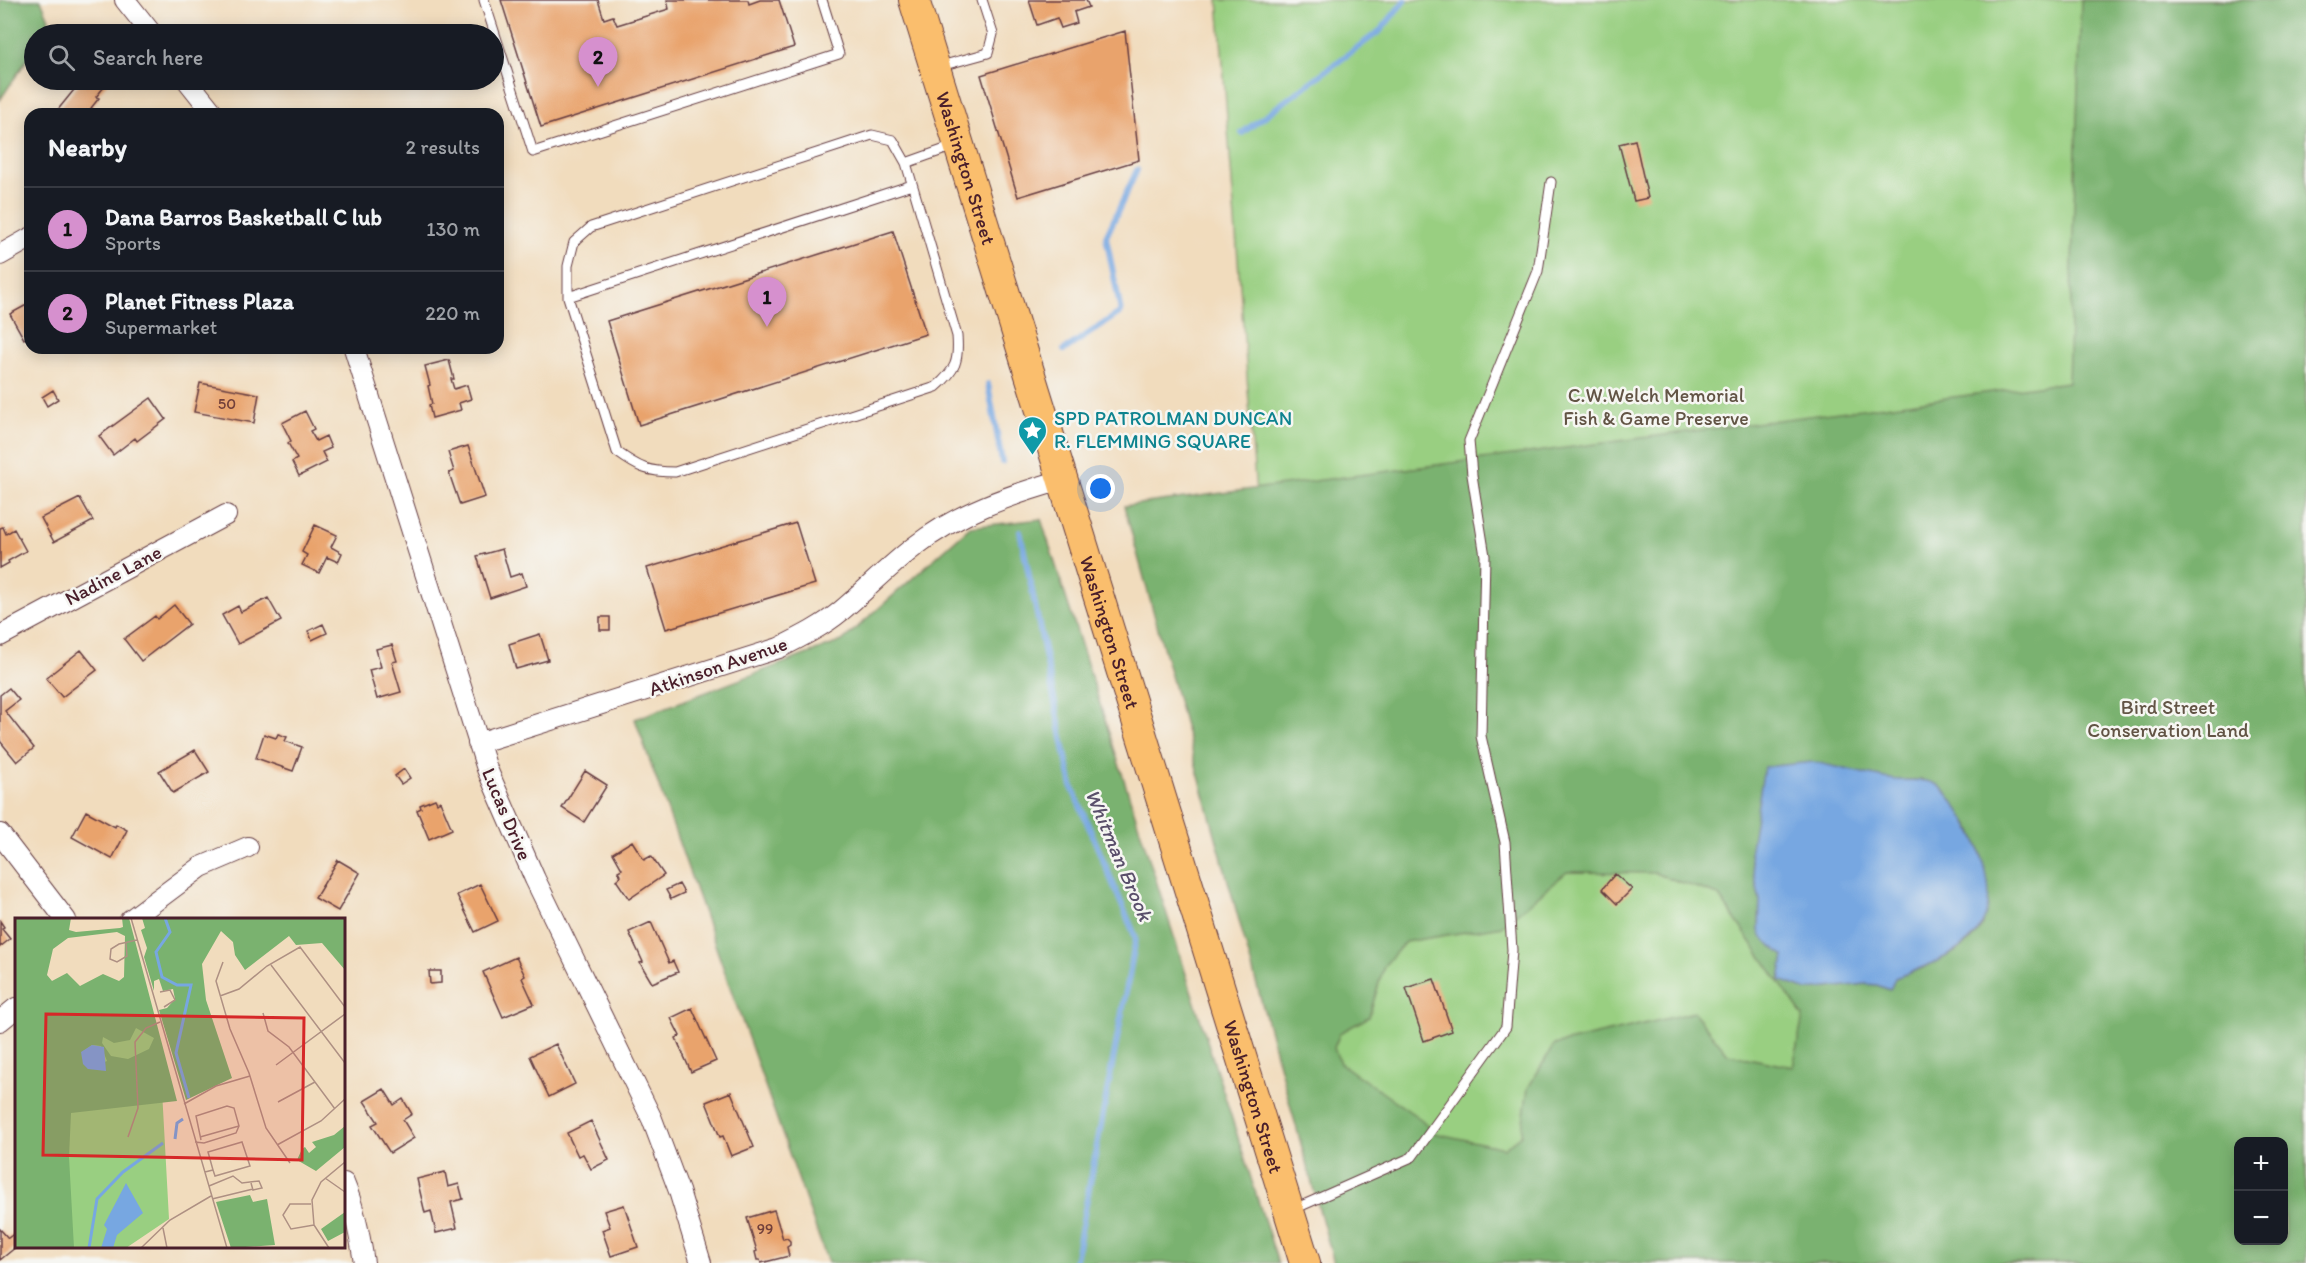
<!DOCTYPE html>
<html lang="en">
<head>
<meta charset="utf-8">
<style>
  body { margin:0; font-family:Itim,sans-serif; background:#20242c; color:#f1f3f6 }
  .controls { position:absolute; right:18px; bottom:18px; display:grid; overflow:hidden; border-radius:12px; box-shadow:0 3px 15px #0003 }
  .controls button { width:54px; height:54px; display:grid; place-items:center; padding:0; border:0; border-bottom:2px solid #363941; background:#171b24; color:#f1f3f6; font:30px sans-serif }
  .you { position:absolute; left:1101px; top:489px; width:21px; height:21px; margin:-15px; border:4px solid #fff; border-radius:50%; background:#1a73e8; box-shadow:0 0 0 9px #1a73e833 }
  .badge { display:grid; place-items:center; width:39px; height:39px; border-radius:50%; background:#d690ce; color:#111; font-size:20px; font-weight:700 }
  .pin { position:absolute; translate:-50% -50px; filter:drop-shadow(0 2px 3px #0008) }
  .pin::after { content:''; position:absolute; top:32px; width:21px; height:18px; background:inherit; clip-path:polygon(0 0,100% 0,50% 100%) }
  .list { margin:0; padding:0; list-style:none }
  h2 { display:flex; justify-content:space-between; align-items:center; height:78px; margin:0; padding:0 24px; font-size:26px }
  h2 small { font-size:20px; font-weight:400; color:#9ea1a6 }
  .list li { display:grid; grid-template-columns:39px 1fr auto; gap:18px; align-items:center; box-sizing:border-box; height:84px; padding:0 24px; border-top:2px solid #363941 }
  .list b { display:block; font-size:22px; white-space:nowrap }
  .list p { margin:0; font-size:20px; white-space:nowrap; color:#9ea1a6 }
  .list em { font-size:20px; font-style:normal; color:#9ea1a6 }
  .icon { flex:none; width:33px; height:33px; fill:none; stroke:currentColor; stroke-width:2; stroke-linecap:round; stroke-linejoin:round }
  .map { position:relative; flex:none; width:2306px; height:1263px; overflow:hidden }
  .search { position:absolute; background:#171b24; box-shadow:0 3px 15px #0003; left:24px; top:24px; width:480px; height:66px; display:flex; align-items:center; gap:15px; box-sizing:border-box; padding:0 21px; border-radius:33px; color:#9ea1a6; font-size:22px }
  .panel { position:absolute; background:#171b24; box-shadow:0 3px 15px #0003; left:24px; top:108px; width:480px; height:246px; border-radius:18px }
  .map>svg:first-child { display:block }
  .green { fill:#99cf81; stroke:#727756; stroke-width:1.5; fill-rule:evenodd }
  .forest { fill:#7ab26f; stroke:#62684d; stroke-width:1.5; fill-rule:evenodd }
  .water { fill:#77a7e1; stroke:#606386; stroke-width:1.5 }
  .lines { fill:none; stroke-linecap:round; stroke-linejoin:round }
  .stream { stroke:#77a7e1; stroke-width:6 }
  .building { fill:#e9a36c }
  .service-casing { stroke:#633b41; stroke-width:11 }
  .minor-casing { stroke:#633b41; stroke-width:22 }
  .primary-casing { stroke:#633b41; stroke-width:32 }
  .service { stroke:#fff; stroke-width:9 }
  .minor { stroke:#fff; stroke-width:20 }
  .primary { stroke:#fabe6d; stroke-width:30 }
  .labels { text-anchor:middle; stroke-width:5; stroke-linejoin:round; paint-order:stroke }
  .number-label { font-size:16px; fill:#72403b }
  .street-label { font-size:20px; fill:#4a1f2b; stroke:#f6f6f2 }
  .park-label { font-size:20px; fill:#625445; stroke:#f6f6f2 }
  .culture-label { font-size:20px; fill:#0d838f; stroke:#f6f6f2; text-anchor:start }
  .water-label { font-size:21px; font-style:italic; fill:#5a4f6b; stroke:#f6f6f2 }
  .inset-river { fill:none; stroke:#77a7e1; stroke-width:3 }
  .inset-road { fill:none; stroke:#ae9083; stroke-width:1.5 }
  .view { fill:#d62828; fill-opacity:0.15; stroke:#d62828; stroke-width:3 }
  .inset-edge { fill:none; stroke:#4a1f2b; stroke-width:3 }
</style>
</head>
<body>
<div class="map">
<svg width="2306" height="1263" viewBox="0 0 2306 1263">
  <rect width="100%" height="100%" fill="#f6f6f2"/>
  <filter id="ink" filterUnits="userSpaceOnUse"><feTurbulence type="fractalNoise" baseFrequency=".0167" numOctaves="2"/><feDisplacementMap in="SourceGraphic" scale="12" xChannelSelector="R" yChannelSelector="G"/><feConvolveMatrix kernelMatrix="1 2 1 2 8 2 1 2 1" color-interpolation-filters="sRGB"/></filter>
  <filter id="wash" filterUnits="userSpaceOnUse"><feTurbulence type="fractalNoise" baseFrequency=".008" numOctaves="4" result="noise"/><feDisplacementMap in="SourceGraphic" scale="24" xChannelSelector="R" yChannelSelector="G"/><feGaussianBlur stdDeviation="1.35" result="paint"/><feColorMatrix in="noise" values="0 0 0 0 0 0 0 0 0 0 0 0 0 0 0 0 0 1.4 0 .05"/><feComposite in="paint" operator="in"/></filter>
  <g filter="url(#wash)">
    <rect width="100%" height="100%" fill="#f1dcbd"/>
    <path class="green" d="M1218 0H2306V1232L2225 1263H1376L1277 766ZM2238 1142H2284V1240H2238Z"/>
    <path class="forest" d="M0 0H41L49 19 46 34H34V49L0 100Z
      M2081 0H2306V1263H1334L1124 506 2068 382ZM1898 780H1923L1970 826 1981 853 1988 884 1983 925 1970 941 1953 953 1925 967 1895 978 1890 990 1877 985 1866 984 1807 990 1780 980 1784 956 1759 931 1760 901 1750 854ZM1567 872 1654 873 1718 895 1803 1016 1793 1067 1728 1054 1694 1012 1554 1045 1528 1088 1521 1135 1504 1148 1434 1133 1422 1120 1340 1063 1334 1048 1340 1033 1369 1017 1384 966 1405 942 1502 926ZM2238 1142H2284V1240H2238Z
      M1041 519 1278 1263H828L635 719 842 641 970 527Z"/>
    <path class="water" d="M1813 762C1841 767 1870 776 1898 780 1912 781 1925 778 1938 785 1949 792 1971 828 1976 841 2011 928 1971 950 1895 978L1890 990 1877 985 1866 984 1807 990 1780 980 1784 956 1762 938 1759 931 1760 901 1750 854 1764 767Z"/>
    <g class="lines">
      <path class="stream" d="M1242 133 1381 30 1405 0
        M1064 350 1121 312 1106 237 1137 170
        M988 384 1002 462
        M1020 531 1072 787 1136 938 1075 1263"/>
    </g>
    <g id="blocks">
      <path class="building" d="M501 0H598L604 19 613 16 617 25 669 9 667 0H748L749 4 760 0H779L794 47 541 127Z
        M1029 0H1086L1089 7 1074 12 1077 23 1061 28 1057 18 1037 25Z
        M1125 31 1139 160 1018 197 981 75Z
        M82 80 109 81 96 97 99 98 91 108 95 111 93 114H59L56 112Z
        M1635 140 1648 198 1634 201 1619 144Z
        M893 231 926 334 639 425 607 321Z
        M30 303V336L24 339 10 314Z
        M449 360 454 379H451L454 389 467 385 471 399 459 403 461 410 432 418 429 405 432 404 428 386 430 385 425 366Z
        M200 383 259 394 254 423 194 412Z
        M53 390 58 399 47 406 42 397Z
        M151 398 166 419 137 441 135 438 113 455 99 436Z
        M305 411 314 429 310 431 316 441 326 436 331 448 322 452 327 462 299 476 292 462 297 459 288 443 291 441 282 423Z
        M468 446 485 497 460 505 449 473 454 471 448 452Z
        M80 498 93 521 54 542 41 518Z
        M796 523 815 584 666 629 647 568Z
        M315 525 337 535 331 547 342 553 338 562 327 557 319 573 302 565 307 555 302 552Z
        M3 527 6 534 14 529 26 551 8 561 9 563 0 568V528Z
        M502 549 510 577 522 573 526 586 490 598 477 556Z
        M268 598 281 621 238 644 222 615 238 606 241 612Z
        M174 605 189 624 141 661 124 639 155 616 157 619Z
        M600 617H610V630H600Z
        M323 624 327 633 312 640 308 631Z
        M540 634 548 660 516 669 509 644Z
        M392 645 397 661 392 662 401 692 377 699 369 670 381 667 376 649Z
        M81 650 97 670 62 697 46 678Z
        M9 688 19 700 5 711 34 748 17 762 0 741V695Z
        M264 734 276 738 278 734 287 737 285 741 302 747 293 771 256 758Z
        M195 750 209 772 173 793 159 771Z
        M404 769 410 778 401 784 395 776Z
        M585 771 607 785 584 822 562 808Z
        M435 799 437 803 440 801 452 829 429 839 417 810 421 808 420 805Z
        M86 811 115 827 116 824 127 830 112 859 72 837Z
        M632 841 644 860 651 856 664 875 629 899 616 880 621 876 618 871 622 869 613 853Z
        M338 860 360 873 338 911 315 898Z
        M1615 874 1632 889 1617 904 1602 889Z
        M480 884 498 921 475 932 457 895Z
        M679 884 684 893 671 899 666 890Z
        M0 921 4 927 2 929 10 939 0 947Z
        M651 922 669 963 673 961 678 972 652 983 640 963 643 962 629 932Z
        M516 957 525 976 522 978 534 1004 503 1017 483 972Z
        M429 971H441V983L430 984Z
        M1434 979 1452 1031 1424 1041 1406 988Z
        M692 1008 716 1061 691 1072 676 1038 680 1036 671 1018Z
        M556 1044 575 1084 549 1097 530 1056Z
        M384 1089 394 1105 403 1099 412 1114 403 1120 414 1138 390 1153 372 1125 378 1122 364 1101Z
        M731 1092 754 1147 731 1156 723 1136 720 1137 706 1102Z
        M591 1121 609 1160 591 1169 583 1154 578 1156 567 1133Z
        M445 1172 448 1187 459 1184 463 1199 451 1202 457 1228 436 1233 431 1211 425 1213 417 1179Z
        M624 1205 638 1247 611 1256 602 1230 610 1227 604 1211Z
        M774 1210 783 1239 787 1238 790 1241V1245L787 1247 789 1256 761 1263 760 1260H757L755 1252 757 1251 747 1218Z
        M0 1229 8 1238 15 1233 16 1235V1247L0 1260Z"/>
    </g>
  </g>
  <g filter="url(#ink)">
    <use href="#blocks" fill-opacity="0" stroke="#633b41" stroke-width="1.5"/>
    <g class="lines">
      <defs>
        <path id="service" d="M484 0 533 152 839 54 822 0
          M937 67 988 53 993 34 982 0
          M906 163 957 336C959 361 956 370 936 387L675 472C648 472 639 468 617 452L568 297V266L574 242 591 227 872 135 893 140 906 163 954 146
          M568 297 912 185
          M1292 1210 1412 1157 1506 1027 1512 950 1505 842 1481 736 1485 556 1472 475 1469 441 1538 271 1551 182"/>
        <path id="minor" d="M125 0 152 34
          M187 80 214 114
          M0 255 30 238
          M354 348 487 769 535 879 652 1119 679 1191 701 1263
          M0 636 226 515
          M478 743 779 648C801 637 823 626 841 611 866 590 888 567 914 547 957 513 1010 495 1062 480
          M0 834 66 920
          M130 920 201 867 248 847
          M0 1021 16 1008
          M344 1183C355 1209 360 1235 364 1263"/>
        <g id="primary">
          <path id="s1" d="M914 0 1305 1263"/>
        </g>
      </defs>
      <use href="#service" class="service-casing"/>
      <use href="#minor" class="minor-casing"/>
      <use href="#primary" class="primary-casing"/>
      <use href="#service" class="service"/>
      <use href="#minor" class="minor"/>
      <use href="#primary" class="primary"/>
    </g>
  </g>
  <defs>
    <symbol id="sight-pin" viewBox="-11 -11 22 30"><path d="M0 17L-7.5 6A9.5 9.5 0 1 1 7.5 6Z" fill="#0f9aa8" stroke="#f6f6f2"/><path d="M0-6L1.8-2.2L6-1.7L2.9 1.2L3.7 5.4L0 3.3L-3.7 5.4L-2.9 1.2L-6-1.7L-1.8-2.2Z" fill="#fff"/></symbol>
  </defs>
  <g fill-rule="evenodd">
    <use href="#sight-pin" x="1016" y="414" width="33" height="45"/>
  </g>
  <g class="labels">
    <g class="number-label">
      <text x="227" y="409">50</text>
      <text x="765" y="1234">99</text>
    </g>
    <g class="street-label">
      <text dy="7" stroke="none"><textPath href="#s1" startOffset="176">Washington Street</textPath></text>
      <text transform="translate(113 575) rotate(-28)" y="7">Nadine Lane</text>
      <text dy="7" stroke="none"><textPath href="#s1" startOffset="662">Washington Street</textPath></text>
      <text transform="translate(718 666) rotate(-19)" y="7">Atkinson Avenue</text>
      <text transform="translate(507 814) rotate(67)" y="7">Lucas Drive</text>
      <text dy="7" stroke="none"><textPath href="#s1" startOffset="1148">Washington Street</textPath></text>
    </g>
    <g class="park-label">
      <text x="1656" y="402">C.W.Welch Memorial<tspan x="1656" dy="23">Fish &amp; Game Preserve</tspan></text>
      <text x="2168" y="714">Bird Street<tspan x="2168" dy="23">Conservation Land</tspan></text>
    </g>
    <g class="culture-label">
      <text x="1054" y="425">SPD PATROLMAN DUNCAN<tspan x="1054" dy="23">R. FLEMMING SQUARE</tspan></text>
    </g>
    <g class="water-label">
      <text transform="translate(1119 855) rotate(67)" y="7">Whitman Brook</text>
    </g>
  </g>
  <g transform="translate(15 918)">
    <rect width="330" height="330" fill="#f1dcbd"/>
    <path d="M0 0 14 105 126 65 145 136 154 301 111 330H0Z" fill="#99cf81"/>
    <path d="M0 0H56L54 12 61 14 105 10 108 9 107 0H114L162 183 56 195 54 239 59 330H0ZM102 14 110 18 109 59 104 63 88 56 65 68 52 55 37 63 32 57 38 31 53 20ZM121 110 139 120 134 131 113 141 96 138 87 125 88 119 99 125 115 122ZM77 127 86 128 92 143 73 151 67 134ZM127 0H330V52L307 25 281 27 274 18 230 52 220 37 218 24 206 13 187 46 191 82 217 160 171 182 144 92 152 90 160 81 158 71 148 73 144 61 139 63V73L129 39 132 30 126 12 130 10ZM330 208V229L301 253 282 242 287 231 290 229 294 235 301 229 297 224 319 217ZM235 277 238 284 252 281 260 327 216 330 201 284ZM330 294V314L313 323 306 311Z" fill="#7ab26f" fill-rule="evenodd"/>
    <path d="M77 127 89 129 91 153 73 151 68 146 66 134ZM111 265 128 295 102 317 98 330H86L92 311 89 307Z" fill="#77a7e1"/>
    <path class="inset-river" d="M150 0 155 14 141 34 147 59 162 67H176L161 135 174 180M160 221 162 205 168 201M74 330 82 281 108 254 148 225"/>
    <path class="inset-road" d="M116 0 212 330M111 25 112 38 102 44 95 41 96 31 104 26 122 22M208 44 201 63 215 111 234 155 251 210 275 245M256 47 330 145M145 74 155 72 160 82 149 89M205 78 224 71 252 48 285 29 330 89M248 95 253 113 274 129 320 191M261 147 330 96M263 184 300 164M169 186 201 168 235 158M113 219 123 190 120 124 131 110 145 104M185 219 224 208M180 224 189 225 221 215 224 208 219 190 212 188 181 198 186 222M262 227 306 203 330 181M190 254 198 252 200 258 235 248 227 224 193 234 198 252M310 260 330 274M194 268 218 258 227 265 244 263 247 270 238 272 236 265M197 281 238 271M296 286H275L268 297 276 311 299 307M148 310 152 330M126 330 155 302 196 278M314 330 299 307 297 282 306 264 330 244"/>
    <path class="view" d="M31 96 289 100 287 242 28 237Z"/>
    <rect width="330" height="330" class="inset-edge"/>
  </g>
</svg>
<div class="controls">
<button>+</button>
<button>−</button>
</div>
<div class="you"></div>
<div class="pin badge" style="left:767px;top:327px">1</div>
<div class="pin badge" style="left:598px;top:87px">2</div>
<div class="search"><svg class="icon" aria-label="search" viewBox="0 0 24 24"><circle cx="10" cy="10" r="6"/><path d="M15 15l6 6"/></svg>Search here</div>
<section class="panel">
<h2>Nearby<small>2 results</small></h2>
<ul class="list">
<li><span class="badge">1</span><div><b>Dana Barros Basketball C lub</b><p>Sports</p></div><em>130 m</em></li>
<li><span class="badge">2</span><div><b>Planet Fitness Plaza</b><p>Supermarket</p></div><em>220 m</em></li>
</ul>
</section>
</div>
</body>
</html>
